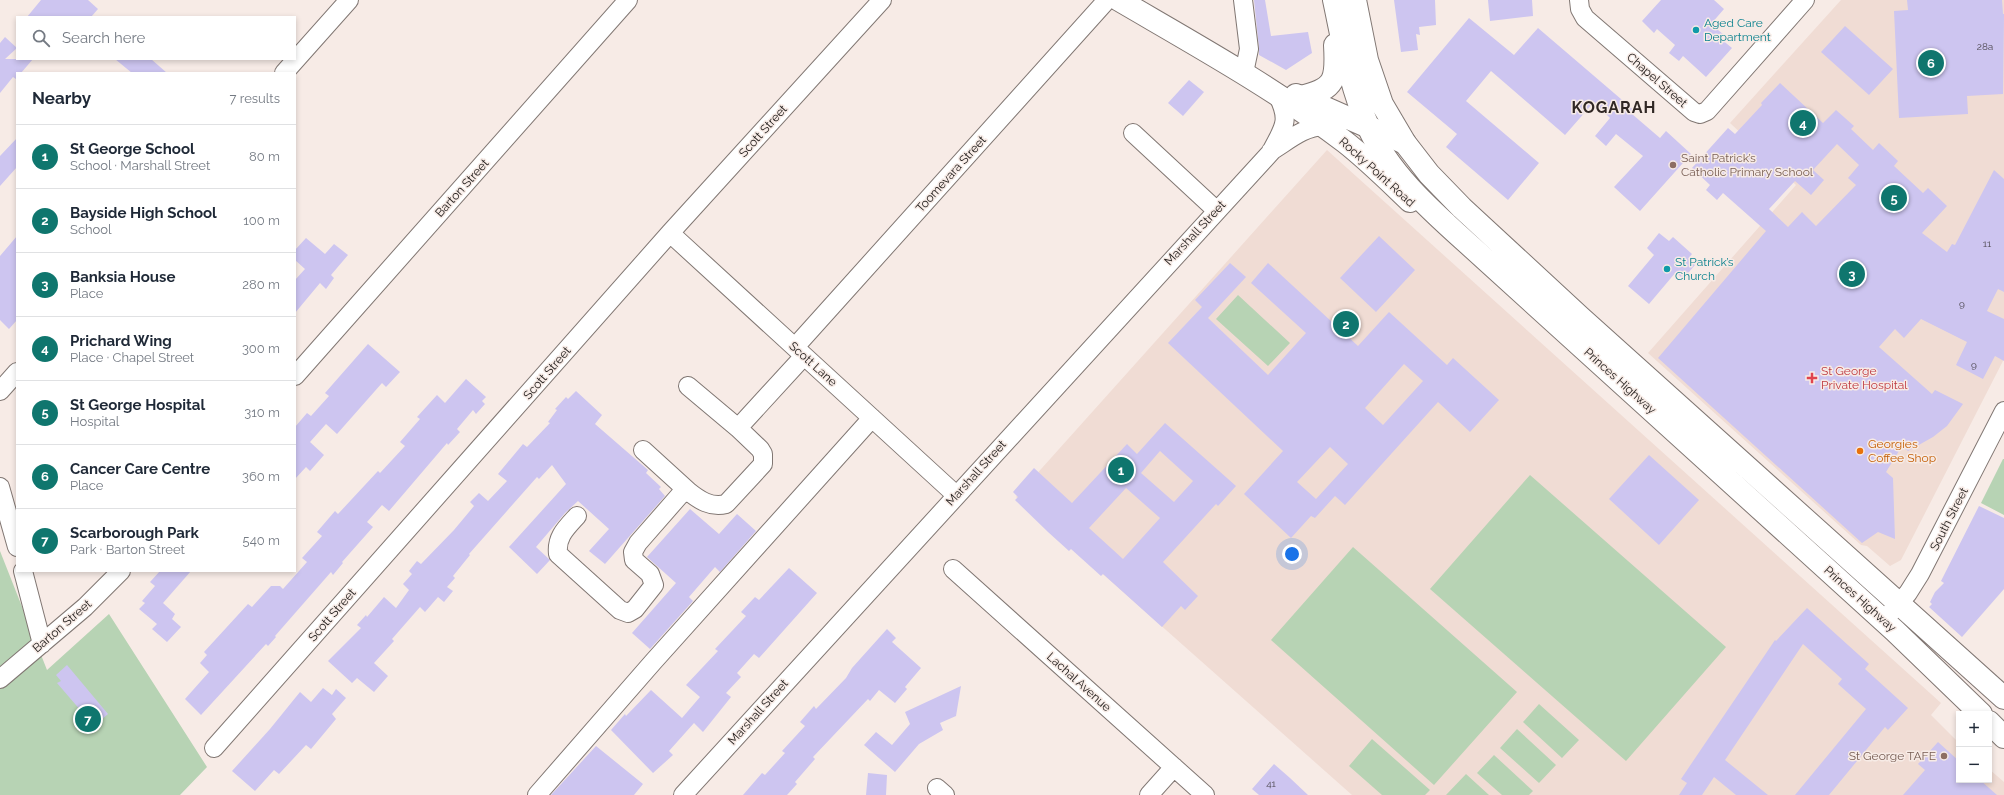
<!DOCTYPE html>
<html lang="en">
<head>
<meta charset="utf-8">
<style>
  body { margin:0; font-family:Raleway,sans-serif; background:#f2f2f3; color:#1f2937 }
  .controls { position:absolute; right:12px; bottom:12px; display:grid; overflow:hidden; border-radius:0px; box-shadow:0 2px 6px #0003 }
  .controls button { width:36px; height:36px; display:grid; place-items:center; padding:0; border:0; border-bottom:1px solid #e0e1e3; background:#fff; color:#1f2937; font:20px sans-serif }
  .you { position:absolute; left:1292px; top:554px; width:14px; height:14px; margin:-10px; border:3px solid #fff; border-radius:50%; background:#1a73e8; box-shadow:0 0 0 6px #1a73e833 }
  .badge { display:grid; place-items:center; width:26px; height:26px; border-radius:50%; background:#0f766e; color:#fff; font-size:13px; font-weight:700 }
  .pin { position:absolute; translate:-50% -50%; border:2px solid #fff; box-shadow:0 1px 4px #0006 }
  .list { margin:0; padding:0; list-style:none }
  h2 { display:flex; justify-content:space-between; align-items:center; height:52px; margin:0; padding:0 16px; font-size:17px }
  h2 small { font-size:13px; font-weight:400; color:#747a83 }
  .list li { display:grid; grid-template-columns:26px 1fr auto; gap:12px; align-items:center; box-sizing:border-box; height:64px; padding:0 16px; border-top:1px solid #e0e1e3 }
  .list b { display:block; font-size:15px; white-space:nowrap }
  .list p { margin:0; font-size:13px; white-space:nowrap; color:#747a83 }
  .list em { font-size:13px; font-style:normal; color:#747a83 }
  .icon { flex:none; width:22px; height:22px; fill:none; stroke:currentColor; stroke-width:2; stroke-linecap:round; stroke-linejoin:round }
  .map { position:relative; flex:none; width:2004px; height:795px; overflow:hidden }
  .search { position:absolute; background:#fff; box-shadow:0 2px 6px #0003; left:16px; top:16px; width:280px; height:44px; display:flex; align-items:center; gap:10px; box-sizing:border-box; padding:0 14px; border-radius:0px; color:#747a83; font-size:15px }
  .panel { position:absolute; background:#fff; box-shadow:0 2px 6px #0003; left:16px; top:72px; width:280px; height:500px; border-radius:0px }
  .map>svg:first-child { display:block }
  .built { fill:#f0dcd4 }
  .green { fill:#b7d3b4 }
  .building { fill:#cdc5f0; fill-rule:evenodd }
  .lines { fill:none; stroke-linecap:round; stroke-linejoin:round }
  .minor-casing { stroke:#817773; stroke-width:20 }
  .major-casing { stroke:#817773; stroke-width:24 }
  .highway-casing { stroke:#817773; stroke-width:24 }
  .minor { stroke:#fff; stroke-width:18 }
  .major { stroke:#fff; stroke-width:22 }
  .highway { stroke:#fff; stroke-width:22 }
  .culture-dot { fill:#0f9aa8; stroke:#f7ebe6; stroke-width:1.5 }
  .education-dot { fill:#8d6e63; stroke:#f7ebe6; stroke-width:1.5 }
  .health-dot { fill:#e0444e; stroke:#f7ebe6; stroke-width:1.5 }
  .food-dot { fill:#e8710a; stroke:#f7ebe6; stroke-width:1.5 }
  .labels { text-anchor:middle; stroke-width:3; stroke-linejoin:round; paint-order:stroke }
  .number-label { font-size:10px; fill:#4f4a53 }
  .culture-label { font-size:12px; fill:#0d838f; stroke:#f7ebe6; text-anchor:start }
  .street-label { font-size:12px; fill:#25211f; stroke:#f7ebe6 }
  .education-label { font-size:12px; fill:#785e54; stroke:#f7ebe6; text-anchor:start }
  .health-label { font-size:12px; fill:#be3a42; stroke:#f7ebe6; text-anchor:start }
  .food-label { font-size:12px; fill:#c56008; stroke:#f7ebe6; text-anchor:start }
  .district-label { font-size:16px; font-weight:bold; letter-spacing:1px; fill:#302724; stroke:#f7ebe6 }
</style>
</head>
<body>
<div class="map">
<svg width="2004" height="795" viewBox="0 0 2004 795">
  <rect width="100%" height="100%" fill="#f7ebe6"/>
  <path class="built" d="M1841 0H2004V359L1901 560 1890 566 1867 546 1861 545 1648 353 1796 185 1730 123Z
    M1327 150 1941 703 1931 715 1959 743V780H1989V769L2004 782V795H1352L1016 497Z"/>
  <path class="green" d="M1238 295 1290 343 1268 366 1216 319Z
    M2003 459H2004V515L1981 503Z
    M1530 475 1726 647 1626 761 1430 589Z
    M1353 547 1517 692 1434 785 1271 640Z
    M0 551 47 670 109 614 207 767 180 795H0Z
    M1539 704 1579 740 1562 758 1523 722Z
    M1517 729 1556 765 1539 783 1500 748Z
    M1372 739 1430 790 1425 795H1382L1349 766Z
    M1494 755 1533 791 1529 795H1502L1477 773Z
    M1466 774 1489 795H1446Z"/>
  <path class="building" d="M41 0H88L98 9 91 17H27Z
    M1254 0H1265L1271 36 1308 32 1312 53 1286 70 1259 55V48Z
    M1394 0H1435L1436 25 1419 27 1420 35 1416 34 1418 50 1401 52Z
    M1488 0H1532L1533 16 1490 21Z
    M1661 0H1714L1724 9 1711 24 1724 35 1721 39 1732 48 1706 77 1683 56 1679 61 1669 53 1675 45 1657 29 1654 33 1642 21Z
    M1907 0H2002L2003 14H2004L2003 94 1967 96 1968 114 1899 118 1894 11 1908 10Z
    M1469 18 1514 55 1538 28 1635 111 1632 114 1660 138 1666 131 1691 154 1640 211 1614 187 1643 156 1616 134 1606 146 1595 136 1610 118 1594 102 1565 135 1491 71 1466 101 1539 163 1508 200 1446 147 1457 134 1407 92Z
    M1845 26 1893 69 1869 95 1821 52Z
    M5 37 17 48 5 59H33L21 73H17L16 79 13 77 0 93V43Z
    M115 59H151L167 73H132Z
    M1189 80 1204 92 1183 116 1168 103Z
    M1780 83 1823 123 1836 110 1854 126 1851 129 1873 150 1879 143 1898 161 1894 166 1923 193 1928 188 1947 206 1922 233 1947 252 1952 244 1955 245 1994 170 2004 179V292L1998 289 1987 311 2004 319V361L1995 356 1983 379 1956 365 1967 342 1921 319 1904 338 1895 329 1879 347 1932 394 1935 390 1963 404 1947 426 1933 437 1908 451 1902 446 1886 472 1893 478 1895 539 1878 532 1862 543 1658 358 1766 231 1723 193 1717 200 1706 190 1710 185 1692 168 1728 128 1735 134 1762 105 1761 103ZM1837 144 1859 165 1848 178 1856 185 1816 226 1802 212 1788 227 1769 209 1795 181 1811 195 1824 180 1813 170Z
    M17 138V167L0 186V156Z
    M1659 233 1669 241 1673 237 1692 254 1688 259 1695 265 1683 279 1676 272 1649 304 1628 286 1654 255 1647 248Z
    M17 236V320L9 329 0 320V256Z
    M1379 236 1415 270 1376 312 1340 278Z
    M306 238 325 254 334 244 348 255 331 275 334 278 326 289 320 283 295 313V280L305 269 295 260V250Z
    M1230 263 1246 277 1208 318 1268 375 1306 333 1251 283 1268 263 1358 346 1389 312 1447 365 1453 358 1499 400 1470 432 1438 402 1345 505 1335 496 1315 518 1311 516 1291 538 1244 494 1283 451 1168 343 1202 307 1195 300ZM1404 364 1423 381 1383 425 1365 408ZM1330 447 1348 464 1316 499 1297 482Z
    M368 344 400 372 386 387 382 383 337 434 326 424 310 442 324 455 310 471 306 467 295 479V427L307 413 311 416 329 396 325 393Z
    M466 379 486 397 482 401 485 404 476 414 473 410 457 429 460 432 448 445 447 443 389 511 382 505 367 522 373 527 342 562 343 563 333 575 331 572 275 636 276 637 268 646 266 644 201 715 185 699 209 672 200 663 207 655 204 652 248 604 252 607 271 586H280L283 589 307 562 302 558 322 536 317 532 335 511 338 514 378 471 380 473 405 446 400 442 420 419 417 417 437 395 445 403Z
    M576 391 602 415 595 424 648 470 646 473 661 487 659 489 665 496 605 564 589 551 609 529 578 501 565 513 536 547 550 560 537 574 509 547 566 484 552 465 539 479 537 477 469 554 470 555 453 576 455 578 447 587 453 591 444 602 438 597 425 612 420 607 392 639 394 641 374 663 388 676 374 692 357 678 352 683 328 661 361 628 357 625 366 615 367 617 384 597 396 608 409 590 403 584 412 574 409 571 417 561 421 564 454 530 474 506 470 502 479 493 488 501 507 481 498 474 523 444 527 447 550 423 548 422 557 410 555 409 566 397 568 399Z
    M1165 423 1236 486 1218 506 1216 504 1163 562 1198 596 1185 610 1181 606 1162 627 1103 574 1101 576 1071 549 1069 551 1048 532 1015 500 1018 497 1013 492 1034 468 1072 503 1127 444 1137 454ZM1160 451 1193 481 1174 502 1141 473ZM1126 488 1160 518 1123 559 1089 528Z
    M1649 455 1699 500 1659 545 1609 499Z
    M1979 506 2004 518V589L1962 637 1929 607 1932 604 1930 602 1935 592 1944 583 1941 581Z
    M690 509 719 534 737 514 756 531 720 572 715 567 689 597 693 601 650 649 632 633 676 583 647 557Z
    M789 568 817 593 759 658 754 654 737 673 741 677 726 693 731 697 703 732 694 723 669 751 673 755 653 773 611 730 625 714 626 716 651 690 682 718 700 697 686 685 718 651 715 649 746 616 741 612 755 597 759 600Z
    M160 571H191L163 603 175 614 172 619 181 627 167 642 152 629 157 624 139 609 145 603 142 601 155 586 150 582Z
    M1807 608 1869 664 1865 669 1908 708 1888 730 1885 727 1829 795H1795L1866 709 1838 684 1842 679 1803 644 1725 760 1768 795H1736L1714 777 1702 795H1679L1687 783 1681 779 1775 640 1776 641Z
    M887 629 896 638 892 642 921 668 905 687 907 689 895 703 879 690 870 701 868 699 813 757 815 759 795 782 797 784 787 795H743L762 773 765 775 785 753 782 751 805 726 800 722 814 706 816 709 846 678 852 668Z
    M67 665 108 714 94 726 57 683 61 681 56 675Z
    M961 686 956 716 940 723 943 730 919 744 895 772 864 745 876 732 892 745 910 724 905 712Z
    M323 688 332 695 336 689 346 698 332 714 336 719 311 749 306 745 279 774 274 770 255 791 232 771 270 729 300 692 311 702Z
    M1938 742 1959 761V780H1980L1997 795H1903L1925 770 1918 764Z
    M596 746 643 784 634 795H551Z
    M1274 764 1290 778 1308 795H1259L1252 789Z
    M868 773 887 775 886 795H866Z"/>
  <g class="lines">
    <defs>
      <path id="minor" d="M1243 0 1249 49 1244 73
        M1579 0 1580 9 1585 18 1694 112 1700 114 1707 111 1805 0
        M284 73 349 0
        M1133 133 1216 210
        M1271 151C1288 141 1303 127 1323 126
        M670 233 956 495
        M795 347 1107 0
        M295 376 628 0
        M688 386 738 428
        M0 391 17 372
        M643 450 688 491
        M0 487 17 547
        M577 516C566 528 556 537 558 554L620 610 628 613 635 609 654 585 650 574 634 560 633 552 638 543 680 495 688 491C699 500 711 508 726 504L763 464V454L760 449 738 428 804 356
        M953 569 1205 795
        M23 571 42 644
        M1884 620 1908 593 1920 574 2004 411
        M0 679 85 607 121 571
        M214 748 670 233 882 0
        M937 788 945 795
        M537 795 653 662 872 418
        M683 795 1271 152C1283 128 1291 122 1278 96
        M1149 795 1174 767"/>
      <path id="major" d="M1119 0C1196 45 1274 88 1345 142 1368 160 1389 181 1410 201
        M1296 95 1405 143"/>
      <path id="highway" d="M1334 0C1343 42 1350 86 1368 126 1391 180 1445 222 1487 261L1895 631 1981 714
        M1355 0 1367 60 1382 104 1405 143 1429 174 1462 208 1580 317 2004 698
        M1301 97C1336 89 1337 79 1335 45
        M1989 722 2004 737"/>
    </defs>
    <use href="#minor" class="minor-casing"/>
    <use href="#major" class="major-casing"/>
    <use href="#highway" class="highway-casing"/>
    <use href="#minor" class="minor"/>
    <use href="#major" class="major"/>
    <use href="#highway" class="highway"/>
  </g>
  <g class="culture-dot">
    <circle cx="1696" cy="30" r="4"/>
    <circle cx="1667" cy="269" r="4"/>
  </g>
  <g class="education-dot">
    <circle cx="1673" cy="165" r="4"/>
    <circle cx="1944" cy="756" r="4"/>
  </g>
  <path class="health-dot" d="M1810 372h4v4h4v4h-4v4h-4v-4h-4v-4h4z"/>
  <circle class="food-dot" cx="1860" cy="451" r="4"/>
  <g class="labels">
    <g class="number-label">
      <text x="1985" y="50">28a</text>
      <text x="1987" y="247">11</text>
      <text x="1962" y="307">9</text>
      <text x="1974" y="368">9</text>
      <text x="1271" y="787">41</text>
    </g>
    <g class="culture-label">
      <text x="1704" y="27">Aged Care<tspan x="1704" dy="14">Department</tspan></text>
      <text x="1675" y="266">St Patrick’s<tspan x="1675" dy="14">Church</tspan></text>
    </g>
    <g class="street-label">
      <text transform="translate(1657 80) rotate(41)" y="4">Chapel Street</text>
      <text transform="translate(763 131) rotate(-48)" y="4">Scott Street</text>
      <text transform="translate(1377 172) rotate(42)" y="4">Rocky Point Road</text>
      <text transform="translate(951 174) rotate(-48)" y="4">Toomevara Street</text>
      <text transform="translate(462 188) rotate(-48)" y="4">Barton Street</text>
      <text transform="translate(1195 233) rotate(-47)" y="4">Marshall Street</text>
      <text transform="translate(813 364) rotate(42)" y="4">Scott Lane</text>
      <text transform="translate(547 373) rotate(-49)" y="4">Scott Street</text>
      <text transform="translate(1620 381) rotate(42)" y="4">Princes Highway</text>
      <text transform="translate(976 473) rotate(-48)" y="4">Marshall Street</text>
      <text transform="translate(1949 519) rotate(-63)" y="4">South Street</text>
      <text transform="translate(1860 599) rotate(42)" y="4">Princes Highway</text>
      <text transform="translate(332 615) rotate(-49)" y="4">Scott Street</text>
      <text transform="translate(62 626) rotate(-41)" y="4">Barton Street</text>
      <text transform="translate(1079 682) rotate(42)" y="4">Lachal Avenue</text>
      <text transform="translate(758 712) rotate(-48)" y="4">Marshall Street</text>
    </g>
    <g class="education-label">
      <text x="1681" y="162">Saint Patrick’s<tspan x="1681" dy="14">Catholic Primary School</tspan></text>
      <text x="1936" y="760" text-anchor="end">St George TAFE</text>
    </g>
    <g class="health-label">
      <text x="1821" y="375">St George<tspan x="1821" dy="14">Private Hospital</tspan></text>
    </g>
    <g class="food-label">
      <text x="1868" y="448">Georgies<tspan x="1868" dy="14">Coffee Shop</tspan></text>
    </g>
    <g class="district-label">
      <text x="1614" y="113">KOGARAH</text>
    </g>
  </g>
</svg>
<div class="controls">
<button>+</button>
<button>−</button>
</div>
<div class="you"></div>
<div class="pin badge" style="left:1121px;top:470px">1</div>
<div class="pin badge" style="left:1346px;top:324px">2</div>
<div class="pin badge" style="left:1852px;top:274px">3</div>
<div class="pin badge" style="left:1803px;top:123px">4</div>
<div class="pin badge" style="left:1894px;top:198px">5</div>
<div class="pin badge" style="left:1931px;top:63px">6</div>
<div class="pin badge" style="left:88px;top:719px">7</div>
<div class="search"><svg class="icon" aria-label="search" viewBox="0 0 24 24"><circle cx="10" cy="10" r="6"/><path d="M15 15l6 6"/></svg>Search here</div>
<section class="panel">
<h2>Nearby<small>7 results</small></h2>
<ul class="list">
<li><span class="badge">1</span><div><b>St George School</b><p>School · Marshall Street</p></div><em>80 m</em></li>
<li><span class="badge">2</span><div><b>Bayside High School</b><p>School</p></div><em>100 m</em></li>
<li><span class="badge">3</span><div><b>Banksia House</b><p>Place</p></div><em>280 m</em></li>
<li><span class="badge">4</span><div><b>Prichard Wing</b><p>Place · Chapel Street</p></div><em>300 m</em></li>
<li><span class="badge">5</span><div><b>St George Hospital</b><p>Hospital</p></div><em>310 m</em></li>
<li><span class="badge">6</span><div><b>Cancer Care Centre</b><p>Place</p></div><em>360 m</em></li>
<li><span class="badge">7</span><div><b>Scarborough Park</b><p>Park · Barton Street</p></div><em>540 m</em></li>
</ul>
</section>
</div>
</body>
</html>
